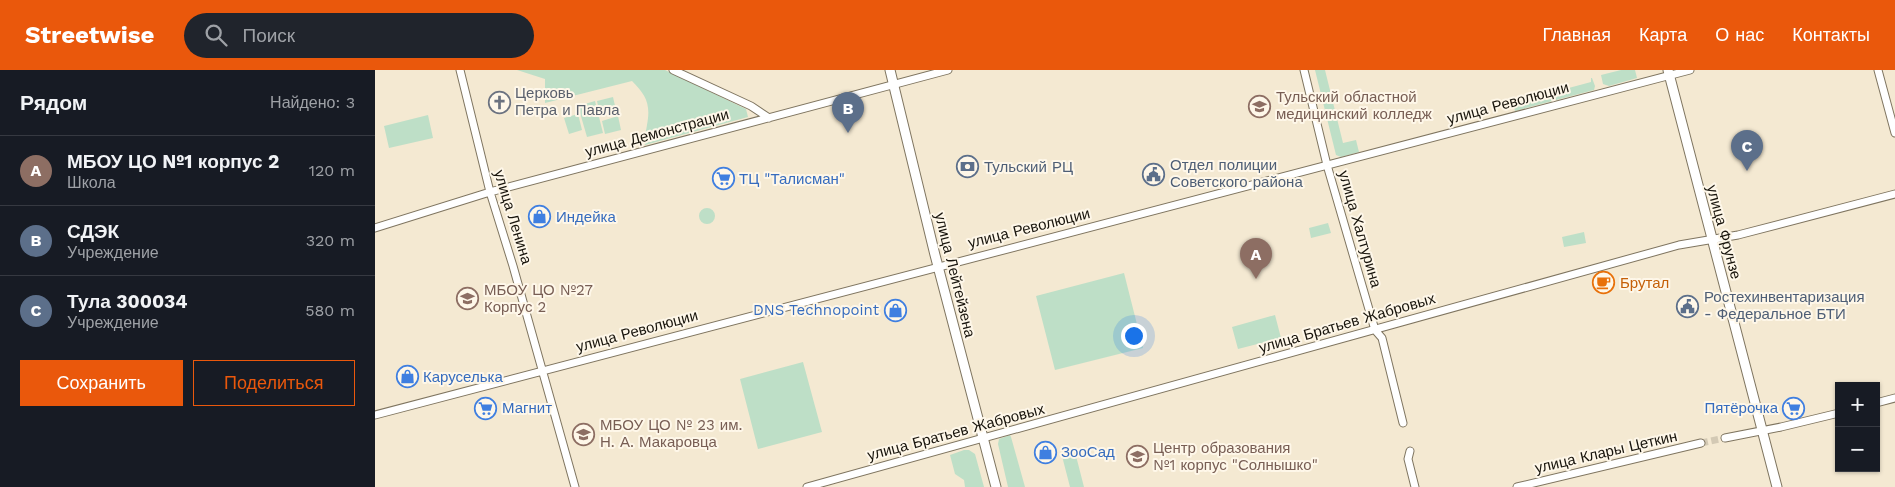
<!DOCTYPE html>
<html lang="ru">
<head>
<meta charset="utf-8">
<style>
  body { margin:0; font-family:"Work Sans",sans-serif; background:#20242c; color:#f1f3f6 }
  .controls { position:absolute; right:15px; bottom:15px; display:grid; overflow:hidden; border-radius:0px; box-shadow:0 1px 4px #0004 }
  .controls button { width:45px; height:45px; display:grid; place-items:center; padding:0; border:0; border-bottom:1px solid #363941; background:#171b24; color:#f1f3f6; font:25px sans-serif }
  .you { position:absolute; left:758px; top:265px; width:18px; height:18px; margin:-12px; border:4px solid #fff; border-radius:50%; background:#1a73e8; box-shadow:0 0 0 8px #1a73e833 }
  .badge { display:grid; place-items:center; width:32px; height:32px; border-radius:50%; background:#ea580c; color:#fff; font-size:16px; font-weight:700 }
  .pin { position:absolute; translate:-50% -41px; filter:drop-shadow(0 1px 2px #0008) }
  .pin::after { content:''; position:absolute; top:26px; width:18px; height:15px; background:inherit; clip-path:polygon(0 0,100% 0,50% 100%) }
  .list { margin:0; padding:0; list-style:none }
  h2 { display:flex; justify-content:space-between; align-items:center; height:65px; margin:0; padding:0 20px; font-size:21px }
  h2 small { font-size:16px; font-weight:400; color:#9ea1a6 }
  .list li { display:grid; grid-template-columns:32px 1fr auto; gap:15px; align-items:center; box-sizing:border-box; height:70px; padding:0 20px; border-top:1px solid #363941 }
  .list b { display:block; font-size:19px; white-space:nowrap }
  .list p { margin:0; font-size:16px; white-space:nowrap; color:#9ea1a6 }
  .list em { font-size:16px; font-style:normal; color:#9ea1a6 }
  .actions { display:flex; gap:10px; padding:15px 20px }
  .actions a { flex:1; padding:11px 0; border:1px solid #ea580c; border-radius:0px; text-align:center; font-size:18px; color:#ea580c }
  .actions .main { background:#ea580c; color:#fff }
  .icon { flex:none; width:28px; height:28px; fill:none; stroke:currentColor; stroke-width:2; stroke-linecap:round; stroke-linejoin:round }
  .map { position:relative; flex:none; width:1520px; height:417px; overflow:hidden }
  header { display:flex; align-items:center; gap:30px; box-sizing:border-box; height:70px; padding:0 25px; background:#ea580c; color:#fff }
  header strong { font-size:24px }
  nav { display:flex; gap:28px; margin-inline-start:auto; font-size:18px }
  .search { width:350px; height:45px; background:#20242c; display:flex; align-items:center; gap:12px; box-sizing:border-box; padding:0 18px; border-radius:28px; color:#9ea1a6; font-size:19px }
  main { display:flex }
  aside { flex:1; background:#171b24 }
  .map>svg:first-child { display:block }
  .green { fill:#bedfc7 }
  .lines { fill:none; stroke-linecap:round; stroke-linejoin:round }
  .minor-tunnel { stroke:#d3c9b4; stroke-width:7; stroke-dasharray:7 3.5; stroke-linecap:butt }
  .minor-casing { stroke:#7f7560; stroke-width:9 }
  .tertiary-casing { stroke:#7f7560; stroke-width:11 }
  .minor { stroke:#fff; stroke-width:7 }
  .tertiary { stroke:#fff; stroke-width:9 }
  .labels { text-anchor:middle; stroke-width:4; stroke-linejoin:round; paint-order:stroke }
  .worship-label { font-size:15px; fill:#5b616d; stroke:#fef7e9; text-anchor:start }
  .education-label { font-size:15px; fill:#785e54; stroke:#fef7e9; text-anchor:start }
  .street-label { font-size:15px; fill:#18140c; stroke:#fef7e9 }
  .service-label { font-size:15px; fill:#4e5e75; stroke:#fef7e9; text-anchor:start }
  .shop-label { font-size:15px; fill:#366cbe; stroke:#fef7e9; text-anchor:start }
  .food-label { font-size:15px; fill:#c56008; stroke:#fef7e9; text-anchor:start }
</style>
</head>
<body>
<header>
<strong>Streetwise</strong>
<div class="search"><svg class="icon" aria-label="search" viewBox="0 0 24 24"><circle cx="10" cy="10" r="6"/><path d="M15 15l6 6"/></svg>Поиск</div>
<nav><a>Главная</a><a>Карта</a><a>О нас</a><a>Контакты</a></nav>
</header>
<main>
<aside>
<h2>Рядом<small>Найдено: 3</small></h2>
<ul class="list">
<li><span class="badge" style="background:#8d6e63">A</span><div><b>МБОУ ЦО №1 корпус 2</b><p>Школа</p></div><em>120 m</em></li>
<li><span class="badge" style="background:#5c6f8a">B</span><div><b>СДЭК</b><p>Учреждение</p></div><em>320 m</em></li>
<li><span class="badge" style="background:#5c6f8a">C</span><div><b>Тула 300034</b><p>Учреждение</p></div><em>580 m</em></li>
</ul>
<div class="actions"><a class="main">Сохранить</a><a>Поделиться</a></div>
</aside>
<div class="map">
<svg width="1520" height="417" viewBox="0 0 1520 417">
  <rect width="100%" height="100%" fill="#f4e9d2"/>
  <path class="green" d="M142 0H290L371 39 373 47 270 75C269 67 271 62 272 55 276 34 271 25 257 11L170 33V9Z
    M940 0H950L968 73 981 70 984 82 966 87 961 85Z
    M1246 0H1260L1262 8 1234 16 1228 14 1226 5Z
    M1216 8H1217L1220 16 1219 20 1140 41 1138 33 1216 12Z
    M238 27 241 40 225 45 222 31Z
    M220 31 228 63 212 67 203 36Z
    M203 44 207 60 194 64 189 48Z
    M53 45 58 68 14 78 9 56Z
    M243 46 246 60 230 64 227 51Z
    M324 146a8 8 0 1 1 16 0a8 8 0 1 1-16 0Z
    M953 153 956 163 936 168 934 158Z
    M1209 162 1211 173 1189 177 1187 167Z
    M749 203 768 278 680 300 661 226Z
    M900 245 906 268 863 279 857 257Z
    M428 292 447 362 383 379 365 309Z
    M635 365 636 367 650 417H633L623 374 624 369Z
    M589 380H594L600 384 609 417H590L589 410 580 404 575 385Z
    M700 382 709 417H695L687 386Z"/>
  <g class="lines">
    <path class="minor-tunnel" d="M1326 373 1350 368"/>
    <defs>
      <path id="minor" d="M85 0 115 122 138 196 200 417
        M298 0 376 36 394 48
        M929 0 952 95 1000 260 1007 268 1028 353
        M1503 0 1520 63
        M0 158 115 122 573 0
        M1501 333 1520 328
        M0 345 1315 0
        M1350 368 1406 357 1464 343
        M1035 381 1033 389 1040 417
        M432 417 1304 175 1363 165 1520 124
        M1142 417 1326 373"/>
      <path id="tertiary" d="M515 0 560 185 621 417
        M1293 0 1402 417"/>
    </defs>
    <use href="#minor" class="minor-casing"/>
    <use href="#tertiary" class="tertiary-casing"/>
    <use href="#minor" class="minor"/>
    <use href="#tertiary" class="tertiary"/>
  </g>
  <defs>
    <symbol id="church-ring" viewBox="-11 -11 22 22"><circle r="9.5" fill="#fef7e9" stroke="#6b7280" stroke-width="1.5"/><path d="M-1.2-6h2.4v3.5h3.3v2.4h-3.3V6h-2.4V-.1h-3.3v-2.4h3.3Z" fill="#6b7280"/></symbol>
    <symbol id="university-ring" viewBox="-11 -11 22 22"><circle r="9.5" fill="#fef7e9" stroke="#8d6e63" stroke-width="1.5"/><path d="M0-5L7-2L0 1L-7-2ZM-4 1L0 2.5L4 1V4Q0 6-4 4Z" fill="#8d6e63"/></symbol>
    <symbol id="bank-ring" viewBox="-11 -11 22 22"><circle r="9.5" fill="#fef7e9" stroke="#5c6f8a" stroke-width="1.5"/><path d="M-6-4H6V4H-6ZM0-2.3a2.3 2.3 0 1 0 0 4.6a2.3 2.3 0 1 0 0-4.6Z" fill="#5c6f8a"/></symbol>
    <symbol id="civic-ring" viewBox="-11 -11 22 22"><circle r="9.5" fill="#fef7e9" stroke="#5c6f8a" stroke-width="1.5"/><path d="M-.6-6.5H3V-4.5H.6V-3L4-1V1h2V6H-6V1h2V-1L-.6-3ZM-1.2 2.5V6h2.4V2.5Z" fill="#5c6f8a"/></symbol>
    <symbol id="supermarket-ring" viewBox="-11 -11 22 22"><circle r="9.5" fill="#fef7e9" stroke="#3f7fe0" stroke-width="1.5"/><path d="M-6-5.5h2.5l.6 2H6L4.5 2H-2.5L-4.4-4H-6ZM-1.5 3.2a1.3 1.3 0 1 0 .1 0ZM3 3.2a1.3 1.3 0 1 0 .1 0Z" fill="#3f7fe0"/></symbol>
    <symbol id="shop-ring" viewBox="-11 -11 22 22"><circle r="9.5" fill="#fef7e9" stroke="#3f7fe0" stroke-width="1.5"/><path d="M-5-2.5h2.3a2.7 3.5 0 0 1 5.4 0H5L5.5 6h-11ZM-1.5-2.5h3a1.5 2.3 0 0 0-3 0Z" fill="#3f7fe0"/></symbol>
    <symbol id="cafe-ring" viewBox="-11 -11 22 22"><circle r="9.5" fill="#fef7e9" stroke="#e8710a" stroke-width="1.5"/><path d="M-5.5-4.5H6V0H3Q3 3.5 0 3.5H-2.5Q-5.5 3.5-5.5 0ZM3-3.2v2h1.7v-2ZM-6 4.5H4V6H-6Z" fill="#e8710a"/></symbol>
    <symbol id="school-ring" viewBox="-11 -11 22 22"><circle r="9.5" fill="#fef7e9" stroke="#8d6e63" stroke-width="1.5"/><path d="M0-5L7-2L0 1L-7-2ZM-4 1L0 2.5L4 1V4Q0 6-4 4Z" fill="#8d6e63"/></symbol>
  </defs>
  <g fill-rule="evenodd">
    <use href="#church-ring" x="112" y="20" width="25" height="25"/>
    <use href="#university-ring" x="872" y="24" width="25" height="25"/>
    <use href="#bank-ring" x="580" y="84" width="25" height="25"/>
    <use href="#civic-ring" x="766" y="92" width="25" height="25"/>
    <use href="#supermarket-ring" x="336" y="96" width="25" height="25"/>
    <use href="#shop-ring" x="152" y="134" width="25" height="25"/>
    <use href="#cafe-ring" x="1216" y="200" width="25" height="25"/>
    <use href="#school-ring" x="80" y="216" width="25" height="25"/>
    <use href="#civic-ring" x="1300" y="224" width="25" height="25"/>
    <use href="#shop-ring" x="508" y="228" width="25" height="25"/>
    <use href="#shop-ring" x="20" y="294" width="25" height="25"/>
    <use href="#supermarket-ring" x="98" y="326" width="25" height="25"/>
    <use href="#supermarket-ring" x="1406" y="326" width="25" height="25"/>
    <use href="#school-ring" x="196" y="352" width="25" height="25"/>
    <use href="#shop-ring" x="658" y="370" width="25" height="25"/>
    <use href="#school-ring" x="750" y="374" width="25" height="25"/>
  </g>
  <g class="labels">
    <g class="worship-label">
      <text x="140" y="28">Церковь<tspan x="140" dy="17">Петра и Павла</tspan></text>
    </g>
    <g class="education-label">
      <text x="901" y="32">Тульский областной<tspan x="901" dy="17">медицинский колледж</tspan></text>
      <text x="109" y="225">МБОУ ЦО №27<tspan x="109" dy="17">Корпус 2</tspan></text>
      <text x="225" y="360">МБОУ ЦО № 23 им.<tspan x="225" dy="17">Н. А. Макаровца</tspan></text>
      <text x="778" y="383">Центр образования<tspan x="778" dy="17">№1 корпус "Солнышко"</tspan></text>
    </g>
    <g class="street-label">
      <text transform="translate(1133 33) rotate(-15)" y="5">улица Революции</text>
      <text transform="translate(282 63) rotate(-15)" y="5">улица Демонстрации</text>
      <text transform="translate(138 147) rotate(73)" y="5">улица Ленина</text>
      <text transform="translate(654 158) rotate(-14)" y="5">улица Революции</text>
      <text transform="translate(985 159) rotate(74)" y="5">улица Халтурина</text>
      <text transform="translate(1349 162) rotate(75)" y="5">улица Фрунзе</text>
      <text transform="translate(580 205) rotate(76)" y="5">улица Лейтейзена</text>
      <text transform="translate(972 253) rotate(-16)" y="5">улица Братьев Жабровых</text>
      <text transform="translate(262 261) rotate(-15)" y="5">улица Революции</text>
      <text transform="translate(581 362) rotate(-15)" y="5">улица Братьев Жабровых</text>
      <text transform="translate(1231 382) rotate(-13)" y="5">улица Клары Цеткин</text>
    </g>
    <g class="service-label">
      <text x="795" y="100">Отдел полиции<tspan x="795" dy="17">Советского района</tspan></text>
      <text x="609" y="102">Тульский РЦ</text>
      <text x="1329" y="232">Ростехинвентаризация<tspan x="1329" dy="17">- Федеральное БТИ</tspan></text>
    </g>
    <g class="shop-label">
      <text x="364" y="114">ТЦ "Талисман"</text>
      <text x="181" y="152">Индейка</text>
      <text x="504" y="245" text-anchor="end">DNS Technopoint</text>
      <text x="48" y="312">Каруселька</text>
      <text x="127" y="343">Магнит</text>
      <text x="1403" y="343" text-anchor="end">Пятёрочка</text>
      <text x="686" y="387">ЗооСад</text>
    </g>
    <g class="food-label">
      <text x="1245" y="218">Брутал</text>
    </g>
  </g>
</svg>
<div class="controls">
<button>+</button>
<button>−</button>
</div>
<div class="you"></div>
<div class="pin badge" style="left:881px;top:209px;background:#8d6e63">A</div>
<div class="pin badge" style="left:473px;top:63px;background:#5c6f8a">B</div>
<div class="pin badge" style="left:1372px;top:101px;background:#5c6f8a">C</div>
</div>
</main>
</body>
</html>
